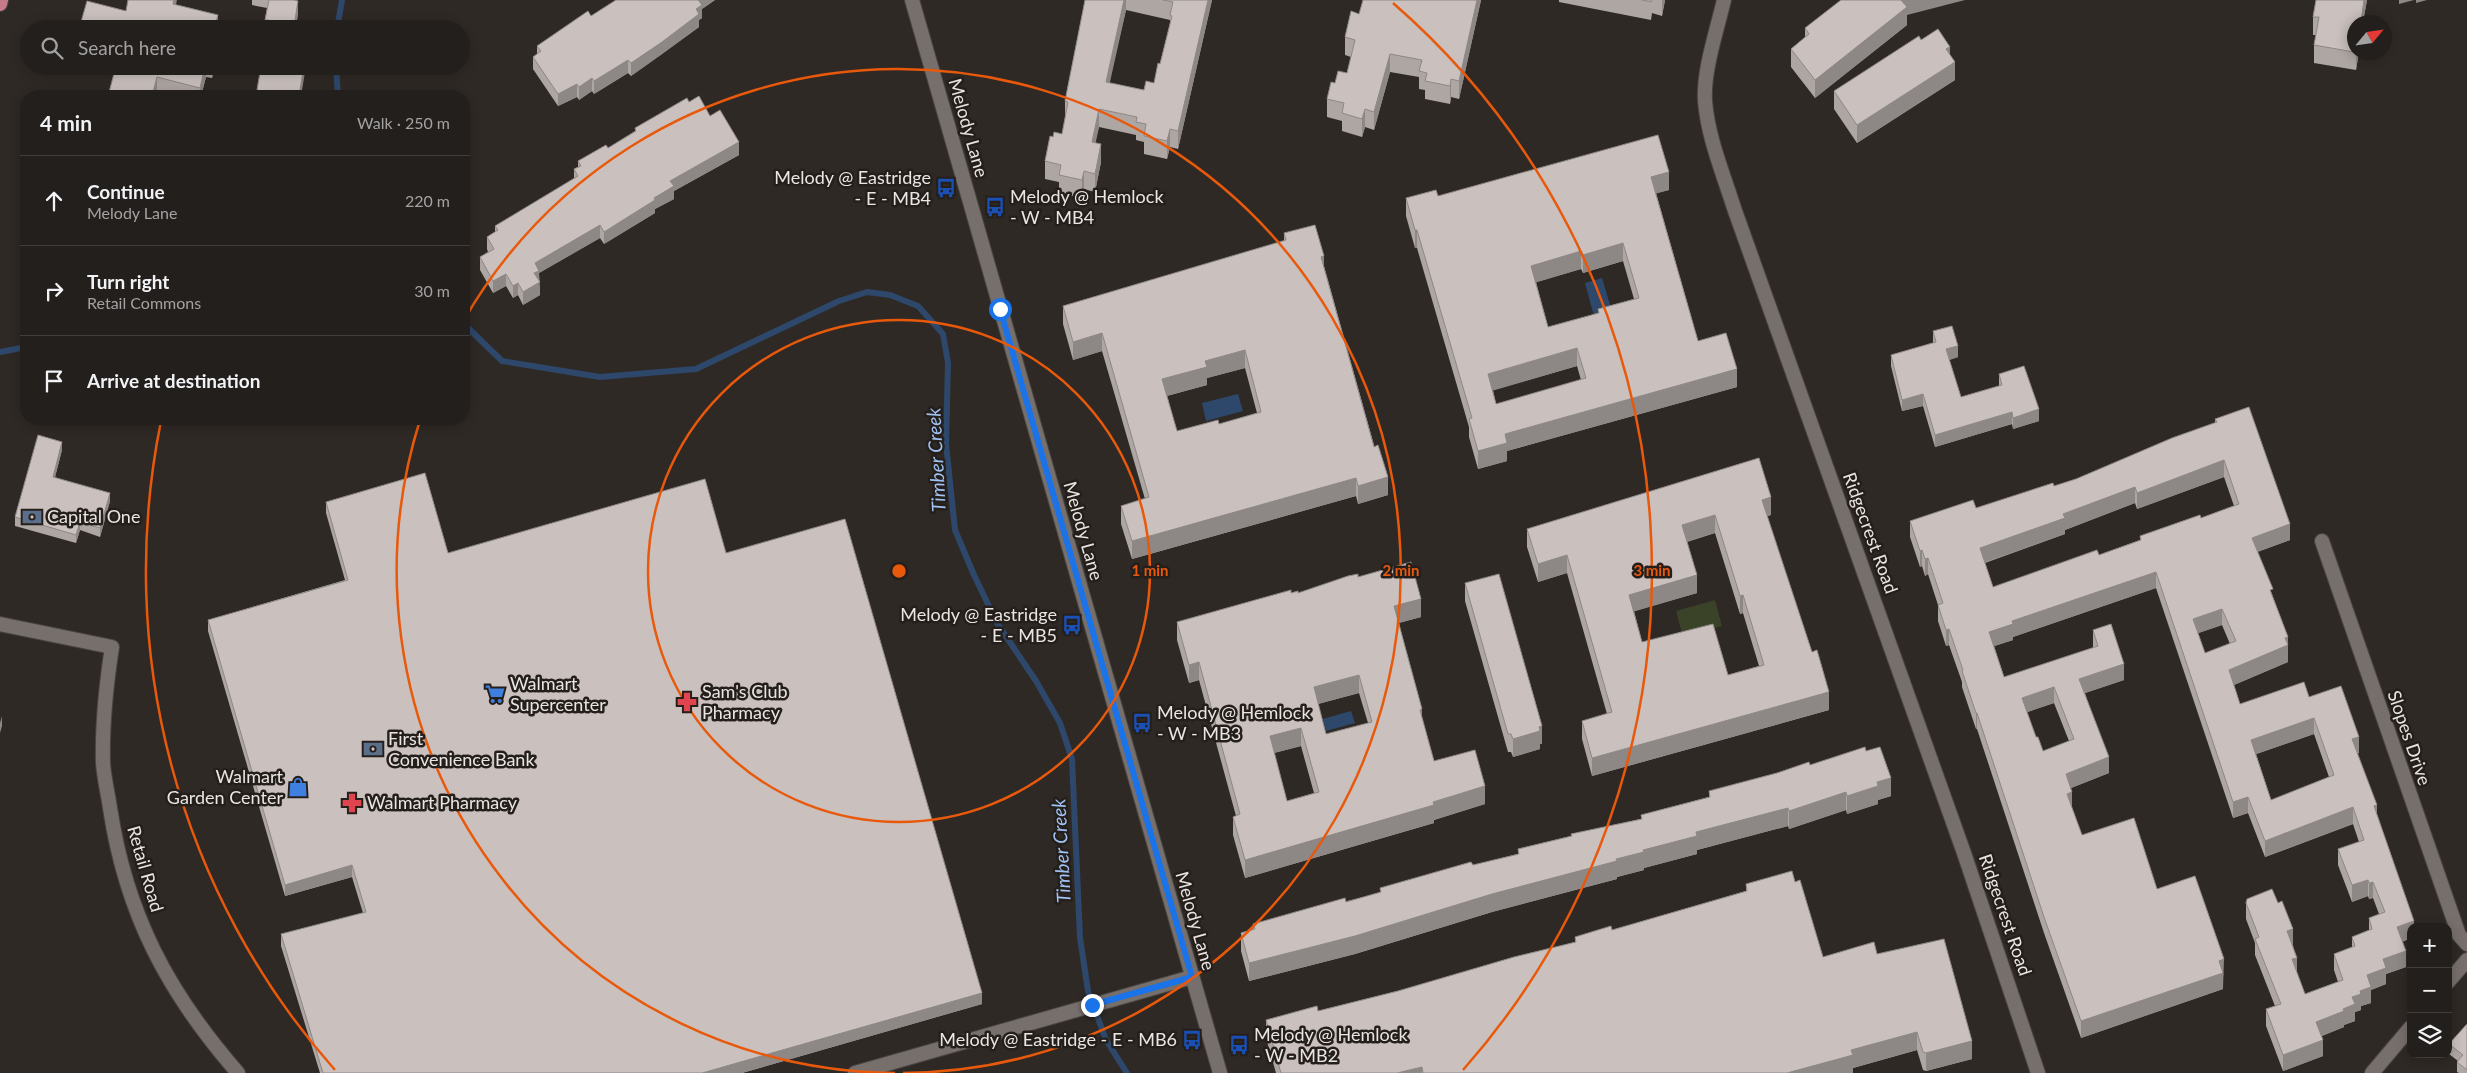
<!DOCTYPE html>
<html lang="en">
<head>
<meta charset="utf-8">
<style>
  body { margin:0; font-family:Lato,sans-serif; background:#2f2c29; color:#f1f3f6 }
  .controls { position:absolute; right:15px; bottom:15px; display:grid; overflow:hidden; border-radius:10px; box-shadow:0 2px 12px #0003 }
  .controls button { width:45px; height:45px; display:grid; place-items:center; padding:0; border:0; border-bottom:1px solid #403d3b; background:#231f1c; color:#f1f3f6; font:25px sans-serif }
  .compass { position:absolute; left:2347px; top:15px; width:45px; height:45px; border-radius:50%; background:#231f1c; box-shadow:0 2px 12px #0003; rotate:61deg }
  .stop { position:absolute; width:15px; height:15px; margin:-11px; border:4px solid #1a73e8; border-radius:50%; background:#fff }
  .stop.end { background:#1a73e8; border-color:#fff; box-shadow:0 1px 5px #0008 }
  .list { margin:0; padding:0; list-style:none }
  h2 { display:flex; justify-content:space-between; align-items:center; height:65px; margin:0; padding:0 20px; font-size:21px }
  h2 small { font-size:16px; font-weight:400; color:#a3a2a3 }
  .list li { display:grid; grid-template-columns:32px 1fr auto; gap:15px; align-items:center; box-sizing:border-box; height:90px; padding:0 20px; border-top:1px solid #403d3b }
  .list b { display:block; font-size:19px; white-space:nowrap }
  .list p { margin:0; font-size:16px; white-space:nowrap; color:#a3a2a3 }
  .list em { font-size:16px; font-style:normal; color:#a3a2a3 }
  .icon { flex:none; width:28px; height:28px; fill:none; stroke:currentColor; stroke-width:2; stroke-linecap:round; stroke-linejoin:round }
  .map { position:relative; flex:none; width:2467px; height:1073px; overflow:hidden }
  .search { position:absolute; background:#231f1c; box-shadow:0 2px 12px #0003; left:20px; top:20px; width:450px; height:55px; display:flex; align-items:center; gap:12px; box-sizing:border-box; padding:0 18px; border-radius:28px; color:#a3a2a3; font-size:19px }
  .panel { position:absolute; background:#231f1c; box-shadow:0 2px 12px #0003; left:20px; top:90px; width:450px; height:335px; border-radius:20px }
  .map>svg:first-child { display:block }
  .green { fill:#3a4228 }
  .water { fill:#2e486c }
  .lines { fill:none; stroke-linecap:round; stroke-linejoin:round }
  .stream { stroke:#2e486c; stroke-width:6 }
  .minor-casing { stroke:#494541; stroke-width:16 }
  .tertiary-casing { stroke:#494541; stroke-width:16 }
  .primary-casing { stroke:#494541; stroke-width:16 }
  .minor { stroke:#776f6b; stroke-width:14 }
  .tertiary { stroke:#776f6b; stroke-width:14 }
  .primary { stroke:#c77b88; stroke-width:14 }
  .wall { fill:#aea6a3; fill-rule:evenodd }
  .shaded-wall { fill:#8d8785 }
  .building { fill:#cac1be; stroke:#8d8785; fill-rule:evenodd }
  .route { stroke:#1a73e8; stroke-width:6 }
  .ring { fill:none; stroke:#e8590c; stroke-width:2.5 }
  .labels { text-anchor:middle; stroke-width:5; stroke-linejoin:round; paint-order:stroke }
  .street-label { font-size:18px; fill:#e9e5e3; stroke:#251f1c }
  .poi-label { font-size:18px; fill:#e9e5e3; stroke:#251f1c; text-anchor:start }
  .water-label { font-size:19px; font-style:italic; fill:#a0c3f4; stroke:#251f1c }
  .centre { fill:#e8590c; stroke:#251f1c; stroke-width:2.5 }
  .ring-label { font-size:15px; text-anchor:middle; font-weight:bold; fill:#e8590c; stroke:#251f1c; stroke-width:5; stroke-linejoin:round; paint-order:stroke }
</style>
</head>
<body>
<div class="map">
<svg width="2467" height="1073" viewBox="0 0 2467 1073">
  <rect width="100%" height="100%" fill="#2f2925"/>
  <path class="green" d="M1715 600 1722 626 1683 637 1676 611Z"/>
  <path class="water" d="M1602 278 1613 315 1595 320 1585 283Z
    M1238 394 1243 411 1206 421 1202 403Z
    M1351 711 1355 723 1326 731 1323 719Z"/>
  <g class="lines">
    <path class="stream" d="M337 29 342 0
      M336 66 338 96
      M464 324 502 361 600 377 696 369 839 301 867 292 890 295 918 306 943 334 948 363 946 444 955 530 974 575 997 623 1036 681 1060 723 1072 759 1080 938 1088 991 1106 1040 1127 1073
      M0 352 26 347"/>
    <defs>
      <path id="minor" d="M2322 541 2459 935 2467 944
        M0 624 112 647C106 686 102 724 103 763 104 778 108 794 110 808 126 914 168 993 238 1073
        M855 1073 1192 977"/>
      <path id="tertiary" d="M912 0 1220 1073
        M1724 0C1717 30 1703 71 1705 101 1708 138 1723 173 1734 208L1964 853 2038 1073
        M2448 982 2467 960
        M2372 1073 2411 1027"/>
      <path id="primary" d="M0 4 1 0"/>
    </defs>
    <use href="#minor" class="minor-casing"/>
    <use href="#tertiary" class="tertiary-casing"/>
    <use href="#primary" class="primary-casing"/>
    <use href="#minor" class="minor"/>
    <use href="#tertiary" class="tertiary"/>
    <use href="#primary" class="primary"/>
  </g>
  <path class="wall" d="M252 0H294L298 13 296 27 307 29H265V20L267 8 252 5Z
    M616 0H715L702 9V18L699 20V27L662 54 631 76 628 73 594 94 592 91 579 100 577 97 558 106 533 69V57L537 54V46L591 16Z
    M1085 0H1212L1178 149 1170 147 1167 159 1144 154V142L1136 140V135L1099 127 1095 142 1101 162 1095 192 1084 189 1082 198 1059 193V182L1045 179V161L1053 137 1062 134 1065 118V101ZM1126 10 1170 20V23L1160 64 1154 83 1144 90 1109 83Z
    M1481 0 1459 99 1451 97 1450 104 1425 99V90L1419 89V77L1390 72 1374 130 1365 127 1362 137 1342 131V121L1327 117V99L1335 83 1347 73 1351 57 1345 55V37L1359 14Z
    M1559 0H1665L1662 16 1652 13 1651 20 1559 2Z
    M2316 0H2367L2363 22H2354V52H2359L2356 70 2314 63V45L2316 35H2313V17Z
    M1907 15V25L1815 98 1791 67V49L1805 37V28Z
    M1921 40 1950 54 1955 80 1857 143 1834 109V91Z
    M113 66H215L212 78 206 77 201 96H185L157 90Z
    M689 102 710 116 739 155 674 191V199L655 209V213L604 244 600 238 539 273 540 295 523 305 518 295 513 298 506 286 493 293 480 270V257L488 252 487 249V237L495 232V226L574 179V169L578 167V161L608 148 635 131V128Z
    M1669 190 1656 193 1698 341 1737 387 1507 451V461L1478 469 1469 437V427L1417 248H1415L1406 216V198L1438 196ZM1623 261 1634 299 1598 309V313L1548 327 1536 282 1581 269 1583 273ZM1577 366 1581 380 1496 404 1493 390Z
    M1284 233 1324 266 1388 495 1358 504 1356 496 1132 559 1121 524V506L1145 499 1102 351 1073 360 1063 324V306L1284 241ZM1245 368 1257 413 1219 424 1177 431 1167 396 1207 385V378Z
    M1933 331 1958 357 1949 360 1961 397 1999 386V374L2039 421 2013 429 2012 424 1935 447 1923 406 1902 411 1891 366V355L1933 343Z
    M2215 419 2290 540 2257 552 2273 597 2288 637V662L2234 685 2240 704 2309 697 2359 753 2357 754 2414 927H2411V938L2402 942 2406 967 2386 974V984L2371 990V1003L2361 1006V1010L2355 1012V1021L2344 1025V1027L2322 1036 2323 1056 2283 1071 2266 1026V1009L2275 1006 2255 955V943L2246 919V903L2293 945 2297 973 2305 994 2338 982 2334 970V954L2352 947V937L2369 930V918L2379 914 2373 898 2369 899 2368 896 2352 902 2338 865V849L2359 842 2353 824 2265 857 2248 813 2233 818 2156 588 2013 637V640L1994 646 2004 677 2093 648V630L2124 680 2085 693 2109 773 2071 788 2072 808 2082 835 2157 889 2224 975H2223V989L2081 1038 2044 933 1977 729H1976L1962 687V682L1949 645 1946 646 1938 621V605L1928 574 1925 576 1922 566 1920 567 1910 537V521L1976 508 2054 486 2076 479 2215 423ZM2224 477 2234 506 2201 518 2140 536V540L2099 555 1993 587 1985 563 2065 534V530L2135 503 2137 509ZM2222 625 2230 644 2205 653 2198 633ZM2054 703 2069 741 2043 751 2036 737 2027 712ZM2314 734 2329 777 2271 800 2256 754Z
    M62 450 55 477 110 501 100 537 80 530 76 543 15 526V517Z
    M1759 458 1771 515 1767 516 1829 710 1592 776 1582 739V721L1607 714 1567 573 1538 582 1527 547V529ZM1715 533 1740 614 1743 613 1759 666 1728 675 1642 642 1634 611 1697 593 1687 542Z
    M326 502 448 553H726L982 1004 742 1073H320L281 946V934L363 913 352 877 285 896 208 631V620L345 580 326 513Z
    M1358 577 1421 617 1399 623 1422 719 1434 761 1485 804 1434 820V823L1245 878 1233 835V817L1236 816 1199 680 1189 683 1177 640V622L1291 593H1298ZM1359 693 1368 723 1326 734 1318 704ZM1301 746 1314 793 1287 801 1274 753Z
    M1465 583 1542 744H1540V749L1513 757 1511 752H1508L1465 601Z
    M1866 751 1891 796 1878 800V804L1847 814 1846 810 1789 829 1788 826 1697 850V854L1644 868V870L1617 877V879L1492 912 1355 954 1249 981 1241 951V933L1253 929V924L1380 893V888L1518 854V849L1571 836V834L1641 819V815L1709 797V791L1810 765Z
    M1795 882 1823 957 1877 954 1972 1059 1926 1071 1923 1070 1917 1050 1853 1068V1073H1276L1266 1038V1020L1318 1011 1398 991 1575 942V937L1612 930 1746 891V884Z
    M2467 1024V1073H2459L2457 1072V1062L2458 1061 2449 1054V1044Z"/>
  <path class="shaded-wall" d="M174 0H177L173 16V4Z
    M698 0H715L702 9V18L699 20V27L662 54 631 76V63L696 9Z
    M1124 0H1126V10L1106 100V82Z
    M1208 0H1212L1178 149V131Z
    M1477 0H1481L1459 99V81Z
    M1662 0H1665L1662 16Z
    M1901 0H1965L1907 15V25L1815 98V80Z
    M2364 0H2367L2363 22H2361Z
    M2399 0H2414L2399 4Z
    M2416 0H2427L2416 3Z
    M298 1V13L296 29H294Z
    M218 15V27L217 29H214Z
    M1950 47V65L1946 49Z
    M2356 52H2359L2356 70Z
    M1390 54V72L1374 130V112Z
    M628 60V73L594 94V81Z
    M1955 62V80L1857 143V125Z
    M205 66 206 77 201 96H200V88Z
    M212 66H215L212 78Z
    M304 66H306L301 96H299Z
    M157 77V90L156 96H152Z
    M592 78V91L579 100V87Z
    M1451 79V97L1450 104V86Z
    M577 84V97L558 106V94Z
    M1099 109V127L1092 160V142Z
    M1365 109V127L1362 137V119Z
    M1170 129V147L1167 159V141Z
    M739 142V155L674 191V199L655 209V213L604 244V232L654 198 670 181Z
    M1101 144V162L1095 192V174Z
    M1084 171V189L1082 198V180Z
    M1669 172V190L1651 195V177Z
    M600 225V238L539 273 540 295 523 305V292L535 263Z
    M1415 230H1417V248H1415Z
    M1623 243V261L1583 273V255Z
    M1581 251V269L1531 284V266Z
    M1324 256V274L1321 257Z
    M506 274V286L493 293V281Z
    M518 283V295L513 298V286Z
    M1102 333V351L1073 360V342Z
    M1958 346V357L1946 361V349Z
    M1577 348V366L1488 392V374Z
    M1245 350V368L1207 378V385L1162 397V379L1205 361Z
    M1737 369V387L1507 451V461L1478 469V451L1505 434Z
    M1923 394V406L1902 411V400Z
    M2039 409V421L2013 429V418Z
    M2012 412V424L1935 447V435Z
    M62 442V450L53 485V477Z
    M2224 460V477L2137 509V493Z
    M1388 477V495L1358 504V486Z
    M1356 478V496L1132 559V541Z
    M2135 487V503L2065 530V534L1980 564V548L2063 514Z
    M110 493V501L100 537V528Z
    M1771 497V515L1762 518V500Z
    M1715 515V533L1682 543V525Z
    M80 522V530L76 543V535Z
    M2290 524V540L2252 554V538Z
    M1922 550V566L1920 567V551Z
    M1567 555V573L1538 582V564Z
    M1928 558V574L1925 576V559Z
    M2156 572V588L2013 637V640L1989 648V632L2012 621Z
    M1697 575V593L1629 613V595Z
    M1743 595V613L1740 614V596Z
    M1421 599V617L1394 624V606Z
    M2222 609V625L2193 635V619Z
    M1949 629V645L1946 646V630Z
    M2288 637V662L2229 687V670Z
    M1199 662V680L1189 683V665Z
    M2124 664V680L2079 695V679Z
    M1359 675V693L1314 705V687Z
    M2054 687V703L2022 714V698Z
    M1829 692V710L1592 776V758Z
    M1422 709V727L1420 710Z
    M1976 713H1977V729H1976Z
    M2 716V726L0 733V723Z
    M2314 718V734L2251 756V740Z
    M1542 726V744H1540V749L1513 757V739Z
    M1301 728V746L1270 754V736Z
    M2359 737V753L2352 756V739Z
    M2109 757V773L2066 790V774Z
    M1891 778V796L1878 800V804L1847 814V796L1877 782Z
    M1485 786V804L1434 820V823L1245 878V860Z
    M1846 792V810L1789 829V811Z
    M2072 792V809L2067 794Z
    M2248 797V813L2233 818V802Z
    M2377 805V821L2374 806Z
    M2353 807V824L2265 857V841Z
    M1788 808V826L1697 850V854L1644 868V870L1617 877V879L1492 912 1355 954 1249 981V963L1616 859 1696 832Z
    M352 865V877L285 896V885Z
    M2368 880V896L2352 902V885Z
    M2373 882V898L2369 899V883Z
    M2414 921V927H2411V938L2397 943V927Z
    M2293 929V945L2287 947V931Z
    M2406 951V967L2386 974V984L2371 990V1003L2361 1006V1010L2355 1012V1021L2344 1025V1027L2316 1038V1022L2343 1009 2352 997 2360 991 2367 975 2383 959Z
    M2297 958V974L2292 959Z
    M2224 959 2223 989 2081 1038V1021Z
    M982 993V1004L742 1073H702Z
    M1917 1032V1050L1853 1068V1073H1787L1851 1050Z
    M2323 1040V1056L2283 1071V1055Z
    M1972 1041V1059L1926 1071V1053Z
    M1422 1067V1073H1397Z"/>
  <path class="building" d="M128 0H174L173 4 218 15 214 29H79L87 1 126 11Z
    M269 0H294L298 1 294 26 307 29H268L269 20H265Z
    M616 0H698L702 5 696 9 699 14 662 42 631 63 628 60 594 81 592 78 579 87 577 84 558 94 533 57 541 51 537 46 588 11 591 16Z
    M1085 0H1124L1106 82 1144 90 1146 81 1154 83 1158 63 1160 64 1172 16 1170 15 1173 2 1163 0H1208L1178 131 1170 129 1167 141 1144 136 1146 124 1136 122 1137 117 1099 109 1092 142 1101 144 1095 174 1084 171 1082 180 1059 175 1061 165 1045 161 1050 136 1053 137 1054 132 1062 134 1068 102 1065 101Z
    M1363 0H1477L1459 81 1451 79 1450 86 1425 81 1427 73 1419 71 1422 60 1390 54 1374 112 1365 109 1362 119 1342 113 1344 103 1327 99 1331 82 1335 83 1338 71 1347 73 1355 40 1345 37 1351 11 1359 14Z
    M1642 0H1652L1651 2Z
    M1841 0H1901L1907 7 1815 80 1791 49 1809 34 1805 28Z
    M2316 0H2364L2361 22H2354V52L2314 45 2319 17H2313Z
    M1938 29 1950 47 1946 49 1955 62 1857 125 1834 91 1919 36 1921 40Z
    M116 66H205L200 88 157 77 152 96H108Z
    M261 66H304L299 96H256Z
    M699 96 710 116 720 110 739 142 670 181 674 186 654 198 655 200 604 232 600 225 535 263 539 271 534 273 540 282 523 292 518 283 513 286 506 274 493 281 480 257 494 249 487 237 498 230 495 226 578 176 574 169 581 166 578 161 606 145 608 148 636 131 635 128 687 98 689 102Z
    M1658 135 1669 172 1651 177 1698 341 1726 333 1737 369 1505 434 1507 443 1478 451 1469 419 1472 418 1417 230H1415L1406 198 1436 190 1438 196ZM1623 243 1639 298 1598 309 1599 313 1548 327 1531 266 1581 251 1583 255ZM1577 348 1586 378 1496 404 1488 374Z
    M1315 225 1324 256 1321 257 1374 447 1378 445 1388 477 1358 486 1356 478 1132 541 1121 506 1149 497 1102 333 1073 342 1063 306 1286 240 1284 233ZM1245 350 1261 412 1219 424 1218 420 1177 431 1162 379 1207 367 1205 361Z
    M1952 326 1958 346 1946 349 1961 397 2002 385 1999 374 2024 366 2039 409 2013 418 2012 412 1935 435 1923 394 1902 400 1891 355 1936 342 1933 331Z
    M2249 407 2290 524 2252 538 2273 589 2270 590 2288 637 2285 638 2288 645 2229 670 2240 704 2304 682 2309 697 2341 686 2359 737 2352 739 2377 805 2374 806 2414 921 2397 927 2406 951 2383 959 2386 968 2367 975 2371 987 2360 991 2361 994 2352 997 2355 1004 2343 1009 2344 1011 2316 1022 2323 1040 2283 1055 2266 1009 2281 1004 2255 939 2259 937 2246 903 2247 899 2272 889 2278 903 2282 901 2293 929 2287 931 2297 958 2292 959 2305 994 2343 980 2334 954 2355 946 2352 937 2372 929 2369 918 2385 912 2373 882 2369 883 2368 880 2352 885 2338 849 2364 840 2353 807 2265 841 2248 797 2233 802 2156 572 2012 621 2013 624 1989 632 2004 677 2098 646 2093 630 2111 624 2124 664 2079 679 2109 757 2066 774 2072 792 2067 794 2082 835 2134 818 2157 889 2195 876 2224 959 2219 961 2223 973 2081 1021 2044 917 1977 713H1976L1962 671 1963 670 1949 629 1946 630 1938 605 1943 603 1928 558 1925 559 1922 550 1920 551 1910 521 1973 500 1976 508 2053 483 2054 486 2076 479 2172 438 2217 422 2215 419ZM2224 460 2239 504 2201 518 2200 515 2140 536 2141 540 2099 555 2097 550 1993 587 1980 548 2065 518 2063 514 2135 487 2137 493ZM2222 609 2236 641 2205 653 2193 619ZM2054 687 2074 739 2043 751 2038 737H2036L2022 698ZM2314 718 2334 775 2271 800 2251 740Z
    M38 435 62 442 53 477 110 493 100 528 80 522 76 535 15 517Z
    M1759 458 1771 497 1762 500 1812 652 1817 650 1829 692 1592 758 1582 721 1612 712 1567 555 1538 564 1527 529ZM1715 515 1740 596 1743 595 1764 665 1728 675 1713 624 1642 642 1629 595 1697 575 1682 525Z
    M425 473 448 553 705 479 726 553 845 519 982 993 702 1073H323L281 934 366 912 352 865 285 885 208 620 348 580 326 502Z
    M1411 562 1421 599 1394 606 1422 709 1420 710 1434 761 1475 750 1485 786 1433 802 1434 805 1245 860 1233 817 1240 814 1199 662 1189 665 1177 622 1291 590V593L1298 591V593L1348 576 1358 574V577ZM1359 675 1372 722 1326 734 1314 687ZM1301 728 1319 792 1287 801 1270 736Z
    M1499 574 1542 726 1539 727 1540 731 1513 739 1511 734H1508L1465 583Z
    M1865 747 1866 751 1880 747 1891 778 1877 782 1878 786 1847 796 1846 792 1789 811 1788 808 1696 832 1697 836 1643 850 1644 852 1616 859 1617 861 1492 894 1355 936 1249 963 1241 933 1255 929 1253 924 1345 898 1346 902 1381 892 1380 888 1471 862 1473 865 1519 854 1518 849 1572 836 1571 834 1642 819 1641 815 1710 797 1709 791 1777 773 1809 762 1810 765Z
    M1792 871 1795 882 1800 880 1823 957 1874 942 1877 954 1944 939 1972 1041 1926 1053 1923 1052 1917 1032 1851 1050 1853 1055 1787 1073H1423L1422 1067 1397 1073H1281L1266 1020 1317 1006 1318 1011 1398 991 1514 957 1576 942 1575 937 1611 926 1612 930 1747 891 1746 884Z
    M2467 1024V1070L2457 1062 2463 1055 2449 1044Z"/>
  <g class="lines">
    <path class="route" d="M1000 309 1192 977 1092 1005"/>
  </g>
  <g class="ring">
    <circle cx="899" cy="571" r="251"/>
    <path d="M895 1073A502 502 0 0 1 420 420M464 320A502 502 0 1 1 903 1073"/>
    <path d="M335 1070A753 753 0 0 1 161 421M1393 3A753 753 0 0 1 1463 1070"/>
  </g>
  <defs>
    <symbol id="bus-bare" viewBox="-9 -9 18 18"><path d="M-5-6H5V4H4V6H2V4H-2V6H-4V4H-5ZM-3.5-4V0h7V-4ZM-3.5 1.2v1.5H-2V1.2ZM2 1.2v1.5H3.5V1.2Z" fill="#1a4fb4" stroke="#251f1c" stroke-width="2.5" paint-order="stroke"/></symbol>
    <symbol id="bank-bare" viewBox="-9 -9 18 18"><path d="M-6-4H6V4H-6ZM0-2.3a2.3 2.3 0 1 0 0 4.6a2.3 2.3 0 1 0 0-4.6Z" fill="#5c6f8a" stroke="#251f1c" stroke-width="2.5" paint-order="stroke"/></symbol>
    <symbol id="supermarket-bare" viewBox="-9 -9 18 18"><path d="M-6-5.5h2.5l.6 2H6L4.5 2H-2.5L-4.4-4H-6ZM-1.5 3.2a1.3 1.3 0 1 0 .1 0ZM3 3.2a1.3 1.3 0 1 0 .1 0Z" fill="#3f7fe0" stroke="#251f1c" stroke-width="2.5" paint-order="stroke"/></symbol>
    <symbol id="pharmacy-bare" viewBox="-9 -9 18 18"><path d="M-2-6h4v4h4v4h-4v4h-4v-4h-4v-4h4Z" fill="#e0444e" stroke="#251f1c" stroke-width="2.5" paint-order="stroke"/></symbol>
    <symbol id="shop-bare" viewBox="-9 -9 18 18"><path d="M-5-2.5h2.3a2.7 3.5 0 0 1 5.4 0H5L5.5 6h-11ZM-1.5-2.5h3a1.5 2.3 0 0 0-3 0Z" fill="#3f7fe0" stroke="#251f1c" stroke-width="2.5" paint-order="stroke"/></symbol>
  </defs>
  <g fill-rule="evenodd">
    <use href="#bus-bare" x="932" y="174" width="28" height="28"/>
    <use href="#bus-bare" x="981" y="193" width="28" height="28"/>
    <use href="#bank-bare" x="18" y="503" width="28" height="28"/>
    <use href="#bus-bare" x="1058" y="611" width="28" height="28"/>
    <use href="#supermarket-bare" x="481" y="680" width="28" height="28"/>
    <use href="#pharmacy-bare" x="673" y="688" width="28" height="28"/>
    <use href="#bus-bare" x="1128" y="709" width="28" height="28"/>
    <use href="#bank-bare" x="359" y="735" width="28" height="28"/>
    <use href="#shop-bare" x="284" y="773" width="28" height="28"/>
    <use href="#pharmacy-bare" x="338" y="789" width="28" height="28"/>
    <use href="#bus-bare" x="1178" y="1026" width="28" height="28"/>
    <use href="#bus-bare" x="1225" y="1031" width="28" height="28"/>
  </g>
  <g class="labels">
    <g class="street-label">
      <text transform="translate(968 128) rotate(74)" y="6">Melody Lane</text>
      <text transform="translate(1083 531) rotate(74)" y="6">Melody Lane</text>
      <text transform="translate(1870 533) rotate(70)" y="6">Ridgecrest Road</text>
      <text transform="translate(2409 738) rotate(71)" y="6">Slopes Drive</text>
      <text transform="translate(145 869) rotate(74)" y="6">Retail Road</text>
      <text transform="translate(2005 915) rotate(71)" y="6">Ridgecrest Road</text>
      <text transform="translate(1195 921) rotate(74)" y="6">Melody Lane</text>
    </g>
    <g class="poi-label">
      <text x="931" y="184" text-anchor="end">Melody @ Eastridge<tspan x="931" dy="21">- E - MB4</tspan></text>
      <text x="1010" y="203">Melody @ Hemlock<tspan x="1010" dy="21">- W - MB4</tspan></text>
      <text x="47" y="523">Capital One</text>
      <text x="1057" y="621" text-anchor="end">Melody @ Eastridge<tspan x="1057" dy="21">- E - MB5</tspan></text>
      <text x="510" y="690">Walmart<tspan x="510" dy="21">Supercenter</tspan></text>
      <text x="702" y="698">Sam's Club<tspan x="702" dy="21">Pharmacy</tspan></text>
      <text x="1157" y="719">Melody @ Hemlock<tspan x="1157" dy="21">- W - MB3</tspan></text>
      <text x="388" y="745">First<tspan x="388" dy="21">Convenience Bank</tspan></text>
      <text x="283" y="783" text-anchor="end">Walmart<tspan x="283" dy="21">Garden Center</tspan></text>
      <text x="367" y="809">Walmart Pharmacy</text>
      <text x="1254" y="1041">Melody @ Hemlock<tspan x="1254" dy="21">- W - MB2</tspan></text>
      <text x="1177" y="1046" text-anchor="end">Melody @ Eastridge - E - MB6</text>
    </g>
    <g class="water-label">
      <text transform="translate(936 460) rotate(-93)" y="7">Timber Creek</text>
      <text transform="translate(1061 851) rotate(-93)" y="7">Timber Creek</text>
    </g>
  </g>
  <circle cx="899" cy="571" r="8" class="centre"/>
  <g class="ring-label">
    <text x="1150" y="576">1 min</text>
    <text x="1401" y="576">2 min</text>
    <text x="1652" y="576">3 min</text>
  </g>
</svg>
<div class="controls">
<button>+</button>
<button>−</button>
<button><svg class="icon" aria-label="layers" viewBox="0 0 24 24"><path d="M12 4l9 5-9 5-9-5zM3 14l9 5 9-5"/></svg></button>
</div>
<svg class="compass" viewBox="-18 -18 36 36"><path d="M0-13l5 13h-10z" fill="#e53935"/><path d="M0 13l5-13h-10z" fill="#a3a2a3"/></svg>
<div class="stop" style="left:1000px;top:309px"></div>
<div class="stop end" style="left:1092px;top:1005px"></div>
<div class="search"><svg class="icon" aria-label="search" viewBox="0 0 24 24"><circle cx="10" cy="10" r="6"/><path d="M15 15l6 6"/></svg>Search here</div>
<section class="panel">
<h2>4 min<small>Walk · 250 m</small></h2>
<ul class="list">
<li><svg class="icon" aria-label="ahead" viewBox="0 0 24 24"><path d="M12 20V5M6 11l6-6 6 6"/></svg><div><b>Continue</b><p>Melody Lane</p></div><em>220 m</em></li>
<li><svg class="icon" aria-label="right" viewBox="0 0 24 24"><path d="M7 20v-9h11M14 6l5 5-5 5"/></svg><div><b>Turn right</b><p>Retail Commons</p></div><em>30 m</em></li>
<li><svg class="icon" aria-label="arrive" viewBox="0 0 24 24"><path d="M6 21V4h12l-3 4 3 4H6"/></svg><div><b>Arrive at destination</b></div></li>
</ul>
</section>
</div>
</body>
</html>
